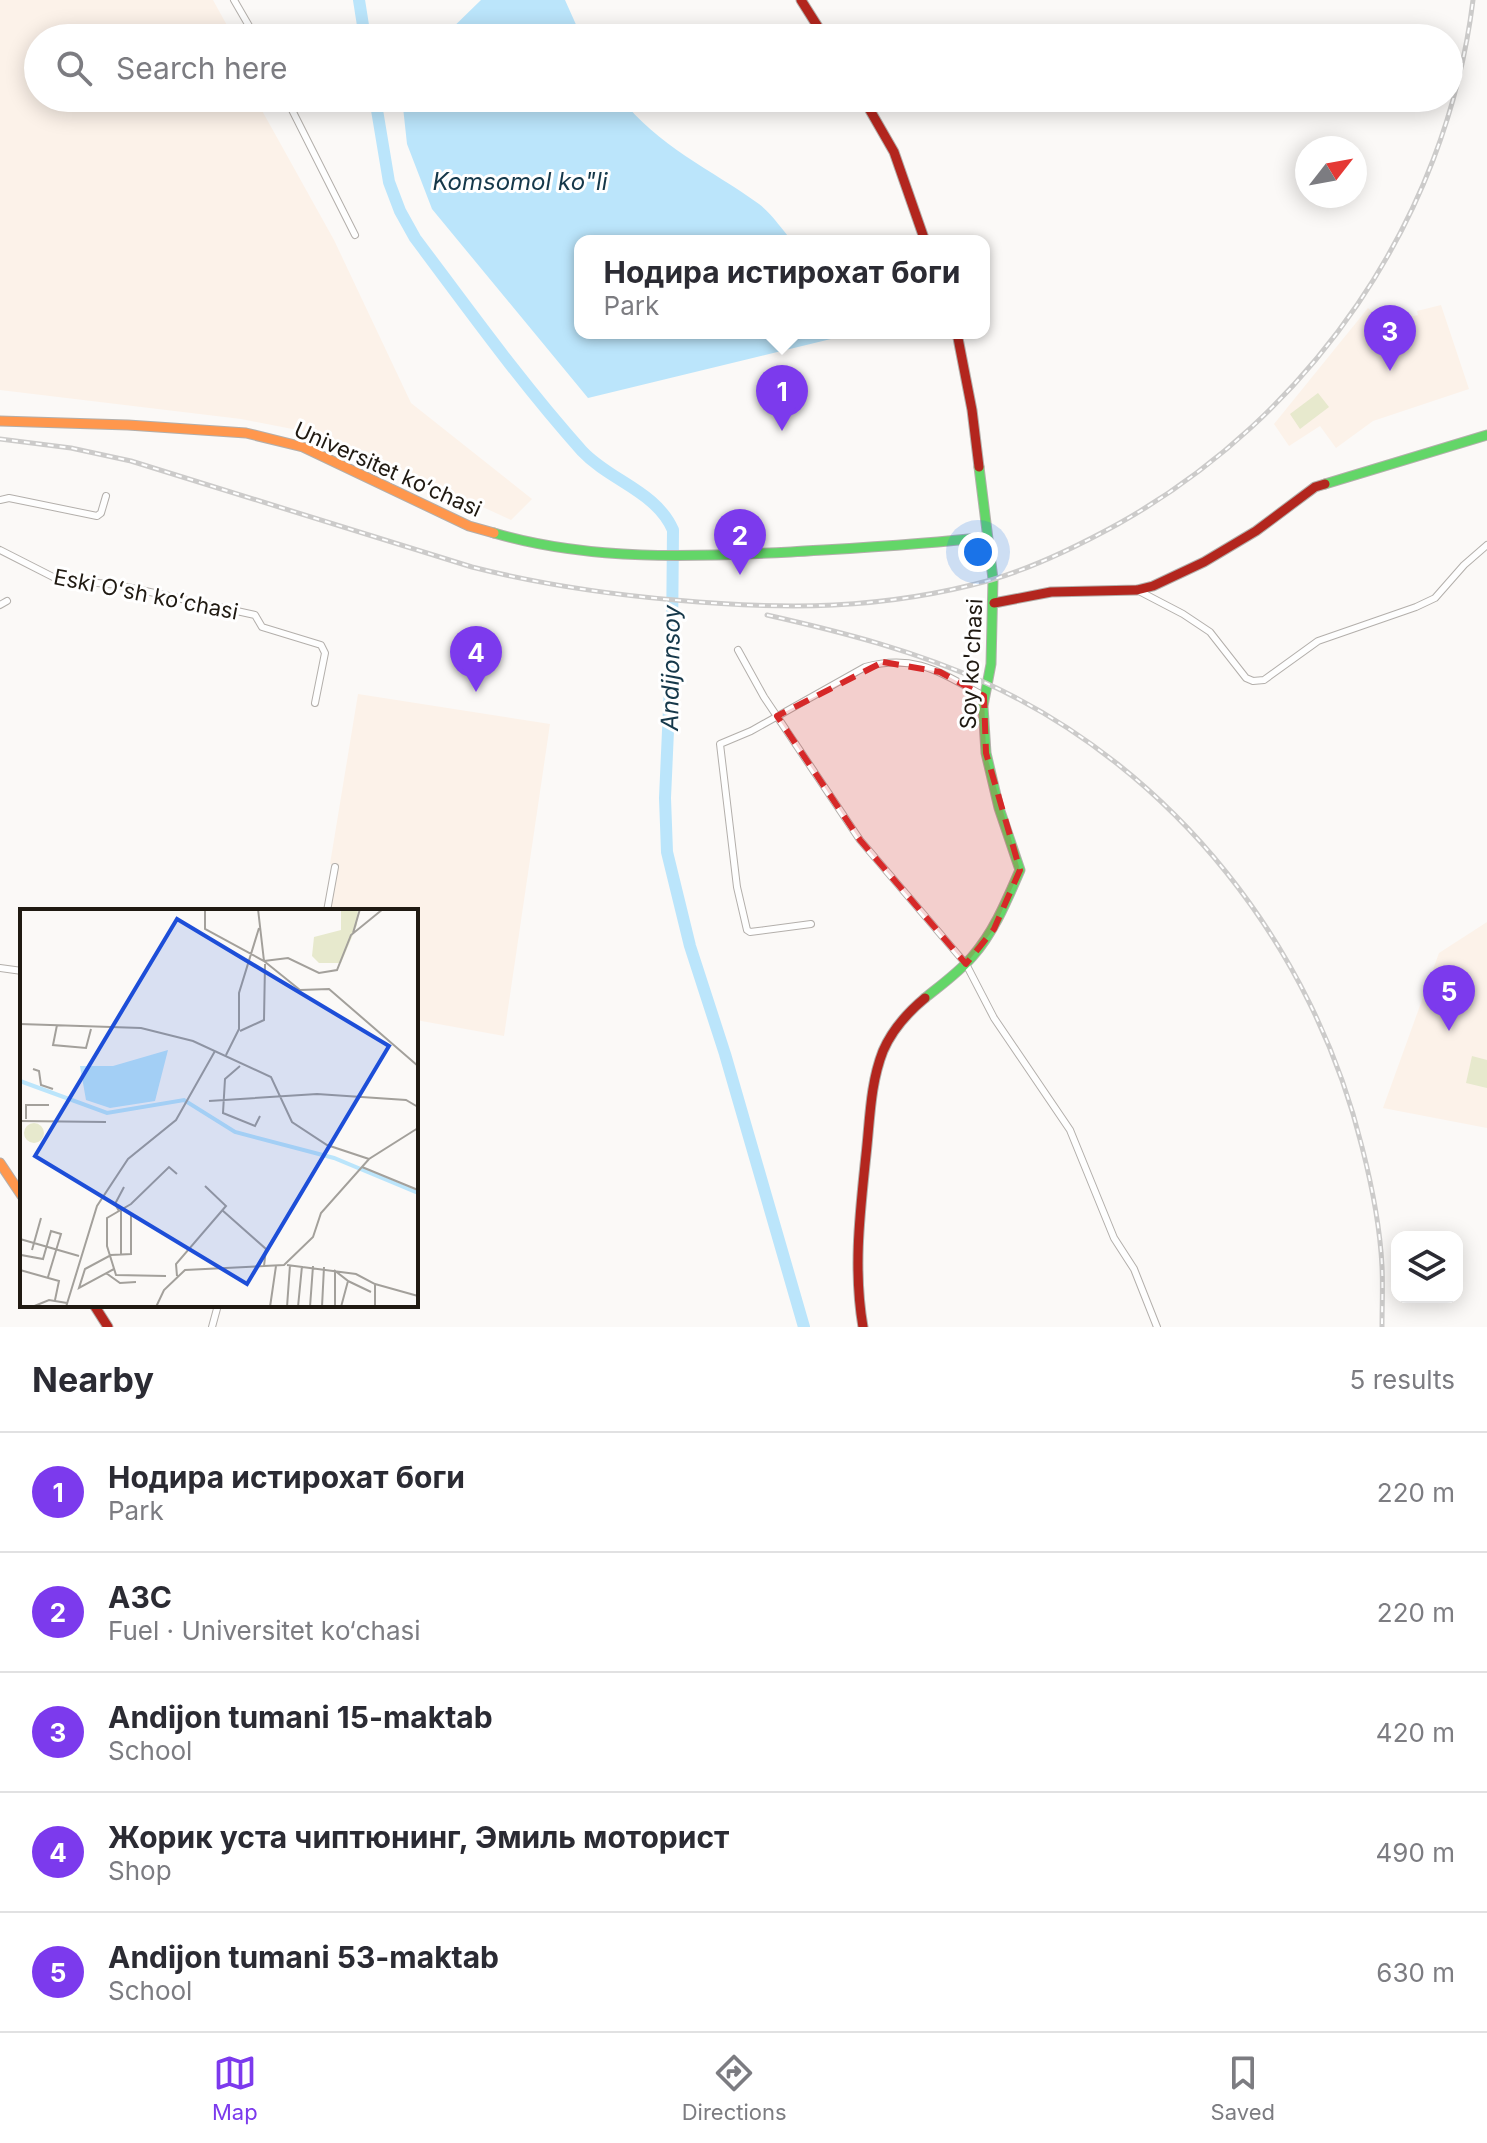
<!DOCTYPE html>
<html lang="en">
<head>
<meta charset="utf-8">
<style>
  body { margin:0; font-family:Inter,sans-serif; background:#f7f7f7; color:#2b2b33 }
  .controls { position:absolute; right:24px; bottom:24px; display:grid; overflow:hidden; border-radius:16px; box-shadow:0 4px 20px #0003 }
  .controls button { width:72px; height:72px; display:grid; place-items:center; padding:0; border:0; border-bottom:2px solid #e1e1e2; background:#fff; color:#2b2b33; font:40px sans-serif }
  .compass { position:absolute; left:1295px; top:136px; width:72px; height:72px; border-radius:50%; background:#fff; box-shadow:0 4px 20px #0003; rotate:59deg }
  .you { position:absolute; left:978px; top:552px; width:28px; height:28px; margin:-20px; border:6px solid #fff; border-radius:50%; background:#1a73e8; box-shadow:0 0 0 12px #1a73e833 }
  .badge { display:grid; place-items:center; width:52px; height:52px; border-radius:50%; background:#7c3aed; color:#fff; font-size:26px; font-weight:700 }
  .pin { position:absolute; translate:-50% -66px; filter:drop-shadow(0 2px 4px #0008) }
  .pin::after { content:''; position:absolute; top:42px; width:28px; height:24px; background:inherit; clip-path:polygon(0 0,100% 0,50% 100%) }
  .popup { position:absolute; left:574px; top:235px; width:416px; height:104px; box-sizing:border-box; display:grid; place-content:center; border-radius:16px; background:#fff; filter:drop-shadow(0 2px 6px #0005); font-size:26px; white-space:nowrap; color:#7c7c81 }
  .popup b { font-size:30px; color:#2b2b33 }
  .popup::after { content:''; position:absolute; left:50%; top:100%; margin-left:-16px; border:16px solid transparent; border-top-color:#fff }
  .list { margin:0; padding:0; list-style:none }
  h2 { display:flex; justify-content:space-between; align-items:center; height:104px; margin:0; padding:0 32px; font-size:34px }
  h2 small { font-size:26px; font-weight:400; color:#7c7c81 }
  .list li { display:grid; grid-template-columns:52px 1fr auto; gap:24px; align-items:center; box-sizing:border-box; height:120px; padding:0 32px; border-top:2px solid #e1e1e2 }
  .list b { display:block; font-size:30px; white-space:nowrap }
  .list p { margin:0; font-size:26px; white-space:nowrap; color:#7c7c81 }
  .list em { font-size:26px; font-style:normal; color:#7c7c81 }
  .icon { flex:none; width:44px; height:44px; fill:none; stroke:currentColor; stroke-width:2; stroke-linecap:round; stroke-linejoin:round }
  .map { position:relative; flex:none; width:1487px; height:1327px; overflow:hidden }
  .search { position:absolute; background:#fff; box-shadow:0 4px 20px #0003; left:24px; right:24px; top:24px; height:88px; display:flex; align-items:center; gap:20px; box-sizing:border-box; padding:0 28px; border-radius:44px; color:#7c7c81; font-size:30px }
  .sheet { height:704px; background:#fff }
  nav { display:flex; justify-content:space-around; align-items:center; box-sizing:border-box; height:112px; border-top:2px solid #e1e1e2; background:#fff; font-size:22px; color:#7c7c81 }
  nav a { display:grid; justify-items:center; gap:4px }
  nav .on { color:#7c3aed }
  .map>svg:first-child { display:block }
  .built { fill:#fcf2e9 }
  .green { fill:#e7e9cd }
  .water { fill:#bbe5fb }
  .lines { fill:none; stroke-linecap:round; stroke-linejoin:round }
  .river { stroke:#bbe5fb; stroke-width:12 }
  .street-casing { stroke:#b3afab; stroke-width:8 }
  .fast-casing { stroke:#b3afab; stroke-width:11 }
  .slow-casing { stroke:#b3afab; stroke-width:11 }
  .jam-casing { stroke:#b3afab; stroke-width:11 }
  .street { stroke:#fefefe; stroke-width:6 }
  .fast { stroke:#63d668; stroke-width:9 }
  .slow { stroke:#ff974d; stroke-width:9 }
  .jam { stroke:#b3261e; stroke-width:9 }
  .rail-casing { stroke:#cccbca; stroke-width:5 }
  .rail { stroke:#fff; stroke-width:2; stroke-dasharray:6; stroke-linecap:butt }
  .marked { fill:#d62828; fill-opacity:0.2; stroke:#d62828; stroke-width:6; stroke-dasharray:16 10; stroke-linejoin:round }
  .labels { text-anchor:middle; stroke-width:6; stroke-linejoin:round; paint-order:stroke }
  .street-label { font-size:22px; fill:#201a12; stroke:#fff }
  .water-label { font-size:24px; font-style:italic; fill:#15384a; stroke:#fff }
  .inset-river { fill:none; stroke:#bbe5fb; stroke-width:4 }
  .inset-road { fill:none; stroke:#a3a09b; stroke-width:2 }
  .view { fill:#1d4ed8; fill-opacity:0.15; stroke:#1d4ed8; stroke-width:4 }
  .inset-edge { fill:none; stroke:#201a12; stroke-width:4 }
</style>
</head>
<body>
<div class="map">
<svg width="1487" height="1327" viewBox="0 0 1487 1327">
  <rect width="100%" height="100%" fill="#fbf9f7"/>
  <path class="built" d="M0 0H213L234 38H38V98H255L334 240 411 403 532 499 511 520 328 436 241 419 0 390Z
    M1441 305 1469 389 1373 421 1336 448 1320 426 1289 446 1274 424 1368 308 1384 323 1418 315 1417 311Z
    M358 694 550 724 504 1036 416 1020V911H328L335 866 330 864Z
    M1487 922V1128L1383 1108 1439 953Z"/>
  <path class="green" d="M1318 393 1329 407 1300 429 1290 414Z
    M1472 1056 1487 1060V1088L1466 1083Z"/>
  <path class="water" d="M481 0H565L582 38H442Z
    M402 98H621C656 145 712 170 759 204 771 213 782 229 792 241H580V333H841L835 338 588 398 432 209 407 144Z"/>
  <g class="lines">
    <path class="river" d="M359 0 365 38
      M375 98 389 182 400 211 415 238C469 310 522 384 582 451 610 481 656 491 673 530L672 641 665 798 667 852 690 946 725 1054 804 1327"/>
    <defs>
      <path id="street" d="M234 0 256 38
        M286 98 355 235
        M0 500 9 498 97 516 101 513 106 496
        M0 550 57 579 118 585 255 615 262 627 321 645 325 653 315 703
        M1137 590 1183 614 1210 632 1246 678 1253 681 1264 680 1318 641 1416 607 1435 598 1464 565 1487 545
        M0 605 7 601
        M738 650 764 697 860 840 966 964 994 1018 1070 1130 1114 1238 1134 1269 1157 1327
        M327 911 335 867
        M811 924 750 932 747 930 737 887 720 744 751 731 865 667C915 653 941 673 984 696
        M0 968 22 971
        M212 1327 218 1305"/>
      <path id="fast" d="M1325 484 1487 435
        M494 533C589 561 693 557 791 552 856 548 921 545 986 537
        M925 998C941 985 958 973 972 957 994 932 1007 900 1020 870L999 808 986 753 983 706 991 664 993 579 979 467"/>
      <path id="slow" d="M0 421 128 425 246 433 303 447 469 526 494 533
        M0 1163 22 1196"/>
      <path id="jam" d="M801 0 825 38
        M863 98 894 152 925 241
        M957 333 972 410 979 467
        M994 603 1051 592 1137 590 1153 586 1204 562 1256 531 1315 487 1325 484
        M94 1305 108 1327
        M863 1327C853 1269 860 1213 866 1155 870 1120 870 1084 883 1051 892 1030 907 1013 925 998"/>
    </defs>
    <use href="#street" class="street-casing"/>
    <use href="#fast" class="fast-casing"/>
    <use href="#slow" class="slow-casing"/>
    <use href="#jam" class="jam-casing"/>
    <use href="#street" class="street"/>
    <use href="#fast" class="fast"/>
    <use href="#slow" class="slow"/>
    <use href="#jam" class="jam"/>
    <defs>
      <path id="rail" d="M0 439 71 448 131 461 472 567C539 584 606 594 675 600 786 610 882 610 991 580 1035 567 1078 546 1118 524 1311 416 1446 220 1473 0
        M767 615C842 632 916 651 986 683 1175 770 1313 947 1362 1147 1372 1186 1380 1227 1382 1266 1383 1286 1382 1307 1382 1327"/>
    </defs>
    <use href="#rail" class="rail-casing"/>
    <use href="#rail" class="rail"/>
  </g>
  <path class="marked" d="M883 662 940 672 984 696 986 753 1020 870 994 929 966 964 860 840 777 716Z"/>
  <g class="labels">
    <g class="street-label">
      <text transform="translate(388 469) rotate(24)" y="8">Universitet kо‘chasi</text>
      <text transform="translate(146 594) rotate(11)" y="8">Eski Oʻsh koʻchasi</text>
      <text transform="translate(971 664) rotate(-87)" y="8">Soy ko'chasi</text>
    </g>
    <g class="water-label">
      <text x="520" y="190">Komsomol ko"li</text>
      <text transform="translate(671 668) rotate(-89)" y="8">Andijonsoy</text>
    </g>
  </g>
  <g transform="translate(20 909)">
    <rect width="398" height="398" fill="#fbf9f7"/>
    <path d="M321 0H338L337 16 321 54H299L292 47 294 28 321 21ZM4 224a10 10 0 1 1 20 0a10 10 0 1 1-20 0Z" fill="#e7e9cd"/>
    <path d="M148 141 135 192 90 199 66 191 60 157H93Z" fill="#bbe5fb"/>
    <path class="inset-river" d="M0 172 87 204 164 191 215 223 314 249 398 284"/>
    <path class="inset-road" d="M185 0V20L244 52 280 81 309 80 398 157M238 0 244 52M333 24 340 0M244 52 268 49 299 64 317 61 331 26 363 0M0 115 121 119 173 132 251 168 272 213 307 236 349 250M37 116 33 136 66 139 71 120M220 122 244 111 245 55M206 146 219 120V84L239 19M220 157 205 170 203 204 235 217 240 207M13 160 19 162 21 176 33 180M189 192 297 185 386 191 398 198M6 210V196H29M0 212 86 213M342 258 398 281M101 301V345M202 301 246 340 244 357M99 302 95 295 104 278M0 330 59 347M12 341 21 309M0 353 1 346 23 350 31 322 41 325 28 368M267 356 336 365 355 375V398M94 360 59 379 65 360 91 346 111 345V304M0 361 39 372 35 391M314 361 328 372 321 398M86 364 100 374 116 373M146 367 96 366 87 337V309L111 295 149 258 157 265M157 367 156 355 206 297 185 277M328 372 351 383M355 375 398 387M12 398 29 391 47 394M46 398 77 297 108 250 156 211 195 142M136 398 144 381 165 361 264 356 293 328 301 304 349 250 398 219M250 398 256 357M267 398 270 356M278 398 282 357M290 398 293 357M302 398 304 358M315 398V363"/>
    <path class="view" d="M157 10 369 137 227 375 15 247Z"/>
    <rect width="398" height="398" class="inset-edge"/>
  </g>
</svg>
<div class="controls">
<button><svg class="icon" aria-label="layers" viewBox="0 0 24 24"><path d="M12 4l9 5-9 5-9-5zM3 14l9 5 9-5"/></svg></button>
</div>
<svg class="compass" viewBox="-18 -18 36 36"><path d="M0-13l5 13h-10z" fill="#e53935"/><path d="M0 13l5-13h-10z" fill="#7c7c81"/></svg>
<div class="you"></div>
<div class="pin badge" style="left:782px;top:431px">1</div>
<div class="popup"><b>Нодира истирохат боги</b>Park</div>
<div class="pin badge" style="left:740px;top:575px">2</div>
<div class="pin badge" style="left:1390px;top:371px">3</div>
<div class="pin badge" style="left:476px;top:692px">4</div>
<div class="pin badge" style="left:1449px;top:1031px">5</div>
<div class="search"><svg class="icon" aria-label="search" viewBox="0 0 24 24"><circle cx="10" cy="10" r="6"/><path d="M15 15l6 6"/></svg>Search here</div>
</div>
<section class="sheet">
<h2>Nearby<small>5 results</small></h2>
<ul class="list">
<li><span class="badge">1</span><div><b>Нодира истирохат боги</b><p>Park</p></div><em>220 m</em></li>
<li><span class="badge">2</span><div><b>АЗС</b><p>Fuel · Universitet kо‘chasi</p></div><em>220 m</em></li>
<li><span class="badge">3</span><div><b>Andijon tumani 15-maktab</b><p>School</p></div><em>420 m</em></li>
<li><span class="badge">4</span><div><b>Жорик уста чиптюнинг, Эмиль моторист</b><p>Shop</p></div><em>490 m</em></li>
<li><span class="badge">5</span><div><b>Andijon tumani 53-maktab</b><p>School</p></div><em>630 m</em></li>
</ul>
</section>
<nav>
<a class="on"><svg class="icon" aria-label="map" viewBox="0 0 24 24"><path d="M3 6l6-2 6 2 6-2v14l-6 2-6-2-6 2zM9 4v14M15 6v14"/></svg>Map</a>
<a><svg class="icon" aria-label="directions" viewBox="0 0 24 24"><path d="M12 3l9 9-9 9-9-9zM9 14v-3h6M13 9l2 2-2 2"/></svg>Directions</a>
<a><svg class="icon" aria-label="saved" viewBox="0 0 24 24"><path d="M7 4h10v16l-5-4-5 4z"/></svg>Saved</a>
</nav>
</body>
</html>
